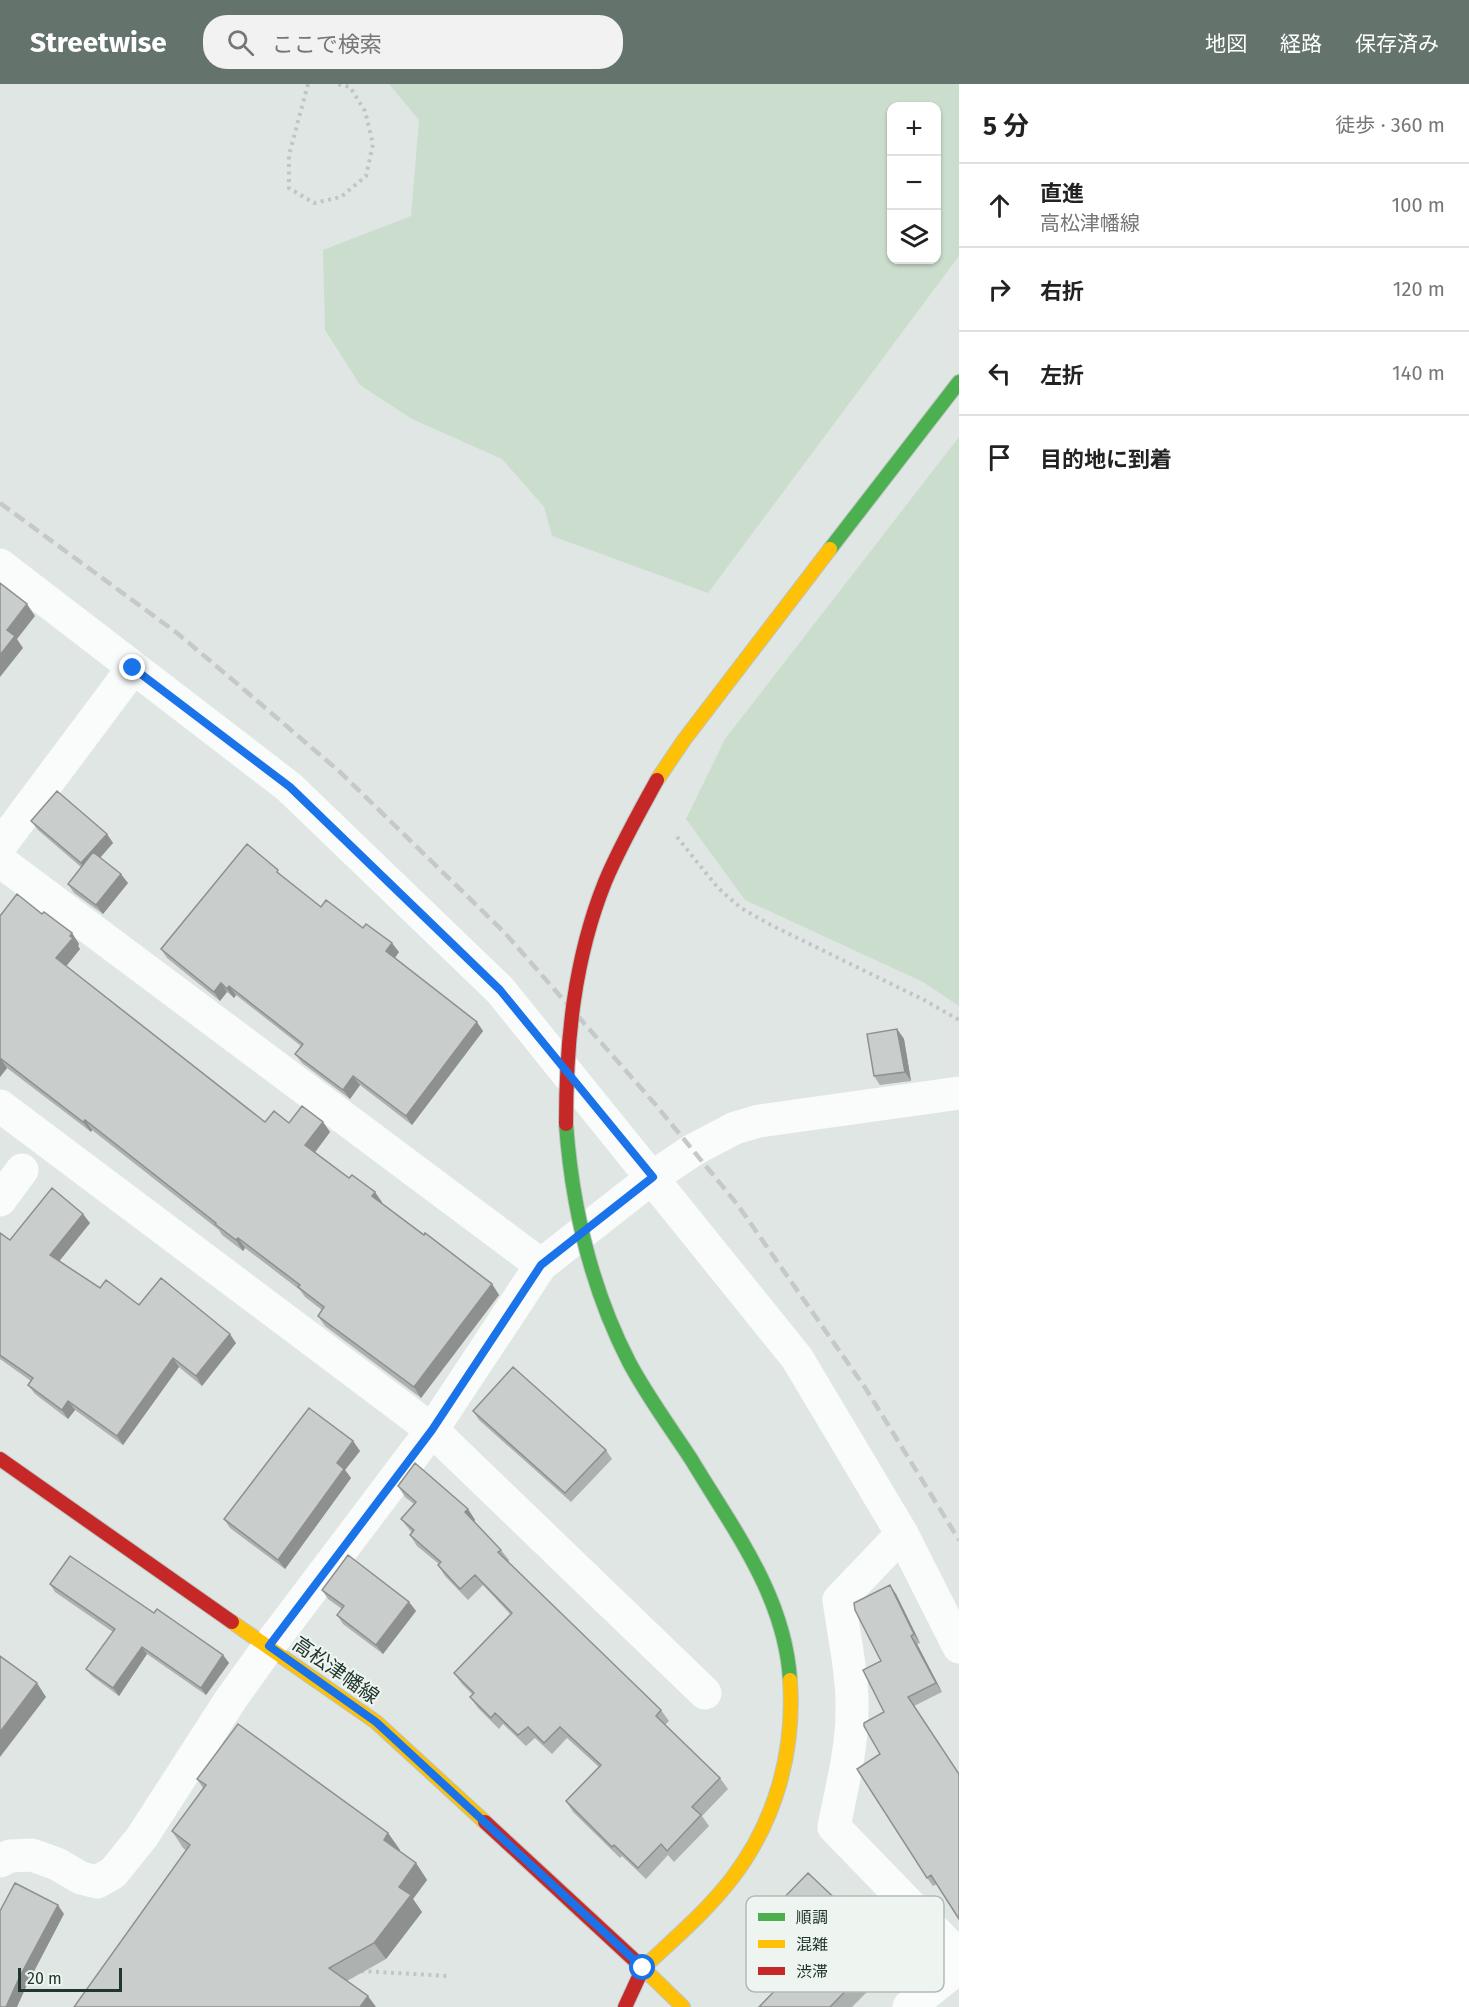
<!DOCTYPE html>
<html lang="ja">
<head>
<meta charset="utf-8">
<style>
  body { margin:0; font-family:"Fira Sans","Noto Sans JP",sans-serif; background:#f2f2f2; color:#222 }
  .controls { position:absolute; right:18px; top:18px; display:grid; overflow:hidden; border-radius:12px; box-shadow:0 2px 4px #0004 }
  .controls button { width:54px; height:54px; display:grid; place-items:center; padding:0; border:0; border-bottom:2px solid #e0e0e0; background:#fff; color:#222; font:30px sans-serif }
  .scale { position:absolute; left:18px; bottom:15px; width:104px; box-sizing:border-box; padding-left:6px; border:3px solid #21362d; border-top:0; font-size:16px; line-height:21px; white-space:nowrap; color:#21362d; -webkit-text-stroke:4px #eef5f0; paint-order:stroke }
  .stop { position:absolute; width:18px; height:18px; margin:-14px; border:4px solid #1a73e8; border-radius:50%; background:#fff }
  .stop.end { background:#1a73e8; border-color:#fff; box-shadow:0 2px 6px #0008 }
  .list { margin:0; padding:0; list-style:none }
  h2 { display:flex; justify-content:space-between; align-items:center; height:78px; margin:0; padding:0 24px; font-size:26px }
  h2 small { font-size:20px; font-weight:400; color:#767676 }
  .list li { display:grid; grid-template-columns:39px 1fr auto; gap:18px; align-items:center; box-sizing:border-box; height:84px; padding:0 24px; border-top:2px solid #e0e0e0 }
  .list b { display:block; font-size:22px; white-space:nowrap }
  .list p { margin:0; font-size:20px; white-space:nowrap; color:#767676 }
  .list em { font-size:20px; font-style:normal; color:#767676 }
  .icon { flex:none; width:33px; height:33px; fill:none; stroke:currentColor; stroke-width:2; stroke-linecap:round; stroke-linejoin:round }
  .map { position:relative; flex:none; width:959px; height:1923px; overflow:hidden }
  header { display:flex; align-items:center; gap:36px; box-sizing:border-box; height:84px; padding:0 30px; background:#64746d; color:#fff }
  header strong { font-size:28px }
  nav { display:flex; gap:33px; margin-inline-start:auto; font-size:21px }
  .search { width:420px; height:54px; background:#f2f2f2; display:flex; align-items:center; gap:15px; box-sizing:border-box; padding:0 21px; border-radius:24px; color:#767676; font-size:22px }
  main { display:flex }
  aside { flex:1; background:#fff }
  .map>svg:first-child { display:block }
  .green { fill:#cbdece; fill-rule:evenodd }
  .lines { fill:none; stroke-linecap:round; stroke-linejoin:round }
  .fast-casing { stroke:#bdc5c1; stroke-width:16 }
  .slow-casing { stroke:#bdc5c1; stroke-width:16 }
  .jam-casing { stroke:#bdc5c1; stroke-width:16 }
  .path { stroke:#bfc6c3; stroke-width:4; stroke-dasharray:3 4.5; stroke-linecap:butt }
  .street { stroke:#fafbfb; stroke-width:33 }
  .fast { stroke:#4caf50; stroke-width:14 }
  .slow { stroke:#ffc107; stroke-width:14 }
  .jam { stroke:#c62828; stroke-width:14 }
  .rail { stroke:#c5c9c7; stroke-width:4.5; stroke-dasharray:12 6; stroke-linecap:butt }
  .fast-bridge-casing { stroke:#bdc5c1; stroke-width:16; stroke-linecap:butt }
  .jam-bridge-casing { stroke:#bdc5c1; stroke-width:16; stroke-linecap:butt }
  .fast-bridge { stroke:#4caf50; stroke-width:14 }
  .jam-bridge { stroke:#c62828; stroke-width:14 }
  .wall { fill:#adb1af }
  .shaded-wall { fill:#8d908f }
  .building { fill:#c9cecc; stroke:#8d908f; stroke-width:1.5 }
  .route { stroke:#1a73e8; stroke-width:8 }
  .labels { text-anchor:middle; stroke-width:4.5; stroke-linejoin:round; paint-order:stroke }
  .street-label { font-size:20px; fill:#21362d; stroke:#eef5f0 }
  .key { fill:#eef5f0; stroke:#b0bcb6; stroke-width:1.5 }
  .key-label { font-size:16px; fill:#21362d }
</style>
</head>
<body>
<header>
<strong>Streetwise</strong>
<div class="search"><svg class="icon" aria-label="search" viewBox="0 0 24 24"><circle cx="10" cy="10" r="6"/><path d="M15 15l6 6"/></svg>ここで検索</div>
<nav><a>地図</a><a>経路</a><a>保存済み</a></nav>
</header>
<main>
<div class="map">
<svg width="959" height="1923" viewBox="0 0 959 1923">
  <rect width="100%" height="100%" fill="#e0e6e3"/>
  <path class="green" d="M389 0H959V172L708 509 552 452 544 423 502 375 412 335 360 301 325 246 323 166 411 132 419 36ZM936 22V176H892V22Z
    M959 353V922L923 898 745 816 686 735 725 655Z"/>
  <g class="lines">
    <defs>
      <path id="fast" d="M830 465 959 298
        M691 1375C733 1445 785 1512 790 1596"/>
      <path id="slow" d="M657 696 684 656 830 465
        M232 1538 376 1638 485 1738
        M683 1923 643 1884C674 1855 707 1827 733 1793 776 1736 795 1667 790 1596"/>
      <path id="jam" d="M0 1375 232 1538
        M485 1738 643 1884 625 1923"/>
    </defs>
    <use href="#fast" class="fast-casing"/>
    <use href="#slow" class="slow-casing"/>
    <use href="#jam" class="jam-casing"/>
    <path class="path" d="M308 0 289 71V104L314 119 341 113 366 92 373 60 365 27 350 3 337 0
      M677 753 718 804 741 824 771 841 924 916 959 936
      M361 1887 448 1892"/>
    <path class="street" d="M0 481 289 703 500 906 797 1274 902 1450 959 1563
      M0 762 133 584
      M0 777 541 1181
      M0 1022 432 1346 705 1609
      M0 1116 22 1086
      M902 1450 839 1516C844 1553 853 1591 852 1628 852 1666 841 1706 834 1743L959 1872
      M0 1777 10 1772 32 1771 57 1780 81 1794 97 1798 113 1789 142 1753 231 1615 269 1562 432 1346 541 1181 653 1093 693 1066 735 1044 759 1037 959 1009
      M909 1923 959 1883"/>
    <use href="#fast" class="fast"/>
    <use href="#slow" class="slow"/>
    <use href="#jam" class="jam"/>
    <path class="rail" d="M0 419 177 549 234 597 340 688 504 848 655 1020 737 1120 866 1305 959 1456"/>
    <defs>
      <path id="fast-bridge" d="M566 1040C572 1122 591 1204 629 1278 647 1312 670 1343 691 1375"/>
      <path id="jam-bridge" d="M566 1040C566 957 574 875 605 798 620 762 639 729 657 696"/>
    </defs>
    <use href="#fast-bridge" class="fast-bridge-casing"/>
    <use href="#jam-bridge" class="jam-bridge-casing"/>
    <use href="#fast-bridge" class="fast-bridge"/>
    <use href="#jam-bridge" class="jam-bridge"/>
  </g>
  <path class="wall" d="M31 737 107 750 113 759 100 773 128 799 103 830 74 809 68 800 81 783 38 746Z
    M284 794 321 823 363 844 399 868 395 874 483 947 412 1041 360 1001 350 1015 302 979 295 970 301 962 236 911 234 914 227 908 220 917 167 874 161 865Z
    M42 830 72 849 79 860 78 862 80 865 66 882 265 1038H323L330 1048 315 1068 382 1118 381 1119 492 1200 499 1211 421 1314 325 1242 318 1232 322 1226 305 1213 300 1206 245 1164 243 1167 222 1151 219 1146 92 1046 91 1048 7 984 0 993V832Z
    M897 945 904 955 911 997 880 1001 874 992Z
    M90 1139 59 1177 100 1204 236 1259 202 1302 179 1283 123 1361 75 1326 68 1335 35 1310 28 1301 31 1297 0 1275V1149L10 1156Z
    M473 1327 606 1366 612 1375 571 1418 479 1336Z
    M353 1357 360 1367 345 1386 351 1394 285 1485 230 1444 224 1435Z
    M398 1402 468 1425 475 1436 474 1438 501 1466 509 1476 508 1478 661 1626 669 1637 665 1641 720 1694 728 1705 702 1732 709 1742 674 1778 668 1771 646 1795 622 1772 620 1774 573 1728 566 1717 599 1683 567 1654 552 1670 535 1654 526 1662 503 1640 499 1645 478 1624 470 1613 473 1611 462 1600 454 1589 511 1531 483 1501 468 1516 445 1492 438 1481 439 1480 417 1462 410 1451 412 1449 401 1435 414 1420 405 1413Z
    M50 1500 154 1529 223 1571 229 1579 206 1611 147 1570 119 1612 92 1592 86 1585 113 1548 55 1508Z
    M322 1506 409 1518 416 1527 383 1570 343 1540 337 1531 342 1525 328 1515Z
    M896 1510 920 1559 917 1560 942 1608 914 1622 937 1800 933 1802 927 1794 880 1670 884 1628 881 1577Z
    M197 1695 388 1749 400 1766 399 1767 416 1779 427 1796 413 1815 422 1828 386 1875 347 1897 376 1923 183 1764 172 1747 203 1704Z
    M775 1823 845 1824 851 1834 827 1859 861 1891 870 1905 852 1923H759L815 1865 781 1833Z"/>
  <path class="shaded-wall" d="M27 520 35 532 17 555 23 564 0 593V571L7 546Z
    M107 750 113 759 87 789 81 779Z
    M121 790 128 799 103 830 96 821Z
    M72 849 79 860 78 862 80 865 64 885 56 874Z
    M392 859 399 868 393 876 386 867Z
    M221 899 227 908 220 917 214 908Z
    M229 902 236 911 234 914 227 905Z
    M477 938 483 947 412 1041 406 1032Z
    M897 945 904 955 911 997 905 988Z
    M0 974 7 984 0 993Z
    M353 992 360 1001 350 1015 343 1006Z
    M85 1036 92 1046 91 1048 83 1038Z
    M323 1038 330 1048 313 1071 305 1061Z
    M375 1108 382 1118 379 1123 372 1112Z
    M83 1130 90 1139 57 1180 50 1171Z
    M238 1154 245 1164 243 1167 236 1156Z
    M492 1200 499 1211 421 1314 414 1303Z
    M230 1250 236 1259 202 1302 196 1292Z
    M173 1274 179 1283 123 1361 117 1352Z
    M68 1317 75 1326 68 1335 62 1326Z
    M353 1357 360 1367 345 1386 351 1394 285 1485 278 1476 337 1379Z
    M468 1425 475 1436 473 1439 465 1428Z
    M890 1501 896 1510 920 1559 914 1550Z
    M409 1518 416 1527 383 1570 376 1561Z
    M911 1552 917 1560 942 1608 936 1599Z
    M142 1563 147 1570 119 1612 113 1604Z
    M223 1571 229 1579 206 1611 201 1604Z
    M37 1599 46 1613 0 1673V1648Z
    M388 1749 400 1766 395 1772 384 1756Z
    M416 1779 427 1796 413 1815 422 1828 386 1875 374 1859 399 1803Z
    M58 1821 64 1830 27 1901 17 1923H6L20 1892Z
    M368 1912 376 1923H360Z"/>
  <path class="building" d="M0 499 27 520 7 546 15 552 0 571Z
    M57 707 107 750 81 779 31 737Z
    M247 760 278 786 277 788 321 823 326 816 363 844 366 840 392 859 386 867 477 938 406 1032 353 992 343 1006 295 970 303 960 229 902 227 905 221 899 214 908 161 865Z
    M93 768 121 790 96 821 68 800Z
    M17 810 42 830 44 828 72 849 70 852 73 854 56 874 265 1038 274 1027 289 1039 302 1022 323 1038 305 1061 349 1094 352 1091 375 1108 372 1112 424 1151 425 1149 492 1200 414 1303 318 1232 324 1223 298 1203 300 1201 238 1154 236 1156 215 1140 216 1139 85 1036 83 1038 0 974V832Z
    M897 945 905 988 874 992 867 950Z
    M52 1104 83 1130 50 1171 100 1204 106 1196 139 1221 161 1194 230 1250 196 1292 173 1274 117 1352 68 1317 62 1326 28 1301 33 1294 0 1271V1149L10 1156Z
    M513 1283 606 1366 565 1409 473 1327Z
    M309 1324 353 1357 337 1379 344 1385 278 1476 224 1435Z
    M415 1379 468 1425 465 1428 501 1466 498 1468 661 1626 656 1632 720 1694 692 1723 701 1731 667 1767 661 1760 638 1784 614 1761 612 1763 566 1717 601 1681 560 1643 544 1659 528 1643 518 1651 495 1629 491 1634 470 1613 474 1609 454 1589 512 1529 475 1491 460 1505 438 1481 441 1478 410 1451 414 1446 401 1435 416 1418 398 1402Z
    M348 1471 409 1518 376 1561 337 1531 344 1522 322 1506Z
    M70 1472 154 1529 157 1525 223 1571 201 1604 142 1563 113 1604 86 1585 115 1545 50 1500Z
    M890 1501 914 1550 911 1552 936 1599 908 1613 959 1690V1835L931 1791 927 1794 857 1685 880 1670 864 1642V1639L884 1628 863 1586 881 1577 855 1526 854 1519Z
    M0 1572 37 1599 0 1648Z
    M238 1640 388 1749 384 1756 416 1779 399 1803 411 1811 374 1859 329 1884 368 1912 360 1923H74L190 1761 172 1747 206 1701 197 1695Z
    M808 1789 845 1824 812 1859 775 1823Z
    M15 1799 58 1821 20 1892 6 1923H0V1827Z
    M824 1856 861 1891 830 1923H759Z"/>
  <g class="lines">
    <path class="route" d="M133 584 290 703 500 906 653 1093 541 1181 432 1346 269 1562 376 1638 643 1884"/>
  </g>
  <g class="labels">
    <g class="street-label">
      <text transform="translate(336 1586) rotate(35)" y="7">高松津幡線</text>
    </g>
  </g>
  <rect x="746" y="1812" width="198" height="96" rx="9" class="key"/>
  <rect x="758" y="1829" width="27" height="8" fill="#4caf50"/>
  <rect x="758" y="1856" width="27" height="8" fill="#ffc107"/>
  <rect x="758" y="1883" width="27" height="8" fill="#c62828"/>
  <g class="key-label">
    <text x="796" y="1839">順調</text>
    <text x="796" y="1866">混雑</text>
    <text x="796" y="1893">渋滞</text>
  </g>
</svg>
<div class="controls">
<button>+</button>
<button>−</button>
<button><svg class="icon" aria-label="layers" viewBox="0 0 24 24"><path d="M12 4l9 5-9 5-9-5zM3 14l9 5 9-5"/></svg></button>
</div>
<div class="scale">20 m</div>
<div class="stop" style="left:643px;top:1884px"></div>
<div class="stop end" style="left:133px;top:584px"></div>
</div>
<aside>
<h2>5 分<small>徒歩 · 360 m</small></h2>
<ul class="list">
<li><svg class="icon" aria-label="ahead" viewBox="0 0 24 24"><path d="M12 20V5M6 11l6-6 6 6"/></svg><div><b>直進</b><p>高松津幡線</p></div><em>100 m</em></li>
<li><svg class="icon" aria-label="right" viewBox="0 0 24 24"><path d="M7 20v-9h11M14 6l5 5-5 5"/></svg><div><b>右折</b></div><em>120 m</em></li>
<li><svg class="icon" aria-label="left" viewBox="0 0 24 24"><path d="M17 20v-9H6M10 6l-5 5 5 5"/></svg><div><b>左折</b></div><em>140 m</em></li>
<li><svg class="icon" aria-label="arrive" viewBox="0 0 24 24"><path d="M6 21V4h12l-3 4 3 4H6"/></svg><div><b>目的地に到着</b></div></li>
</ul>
</aside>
</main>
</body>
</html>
